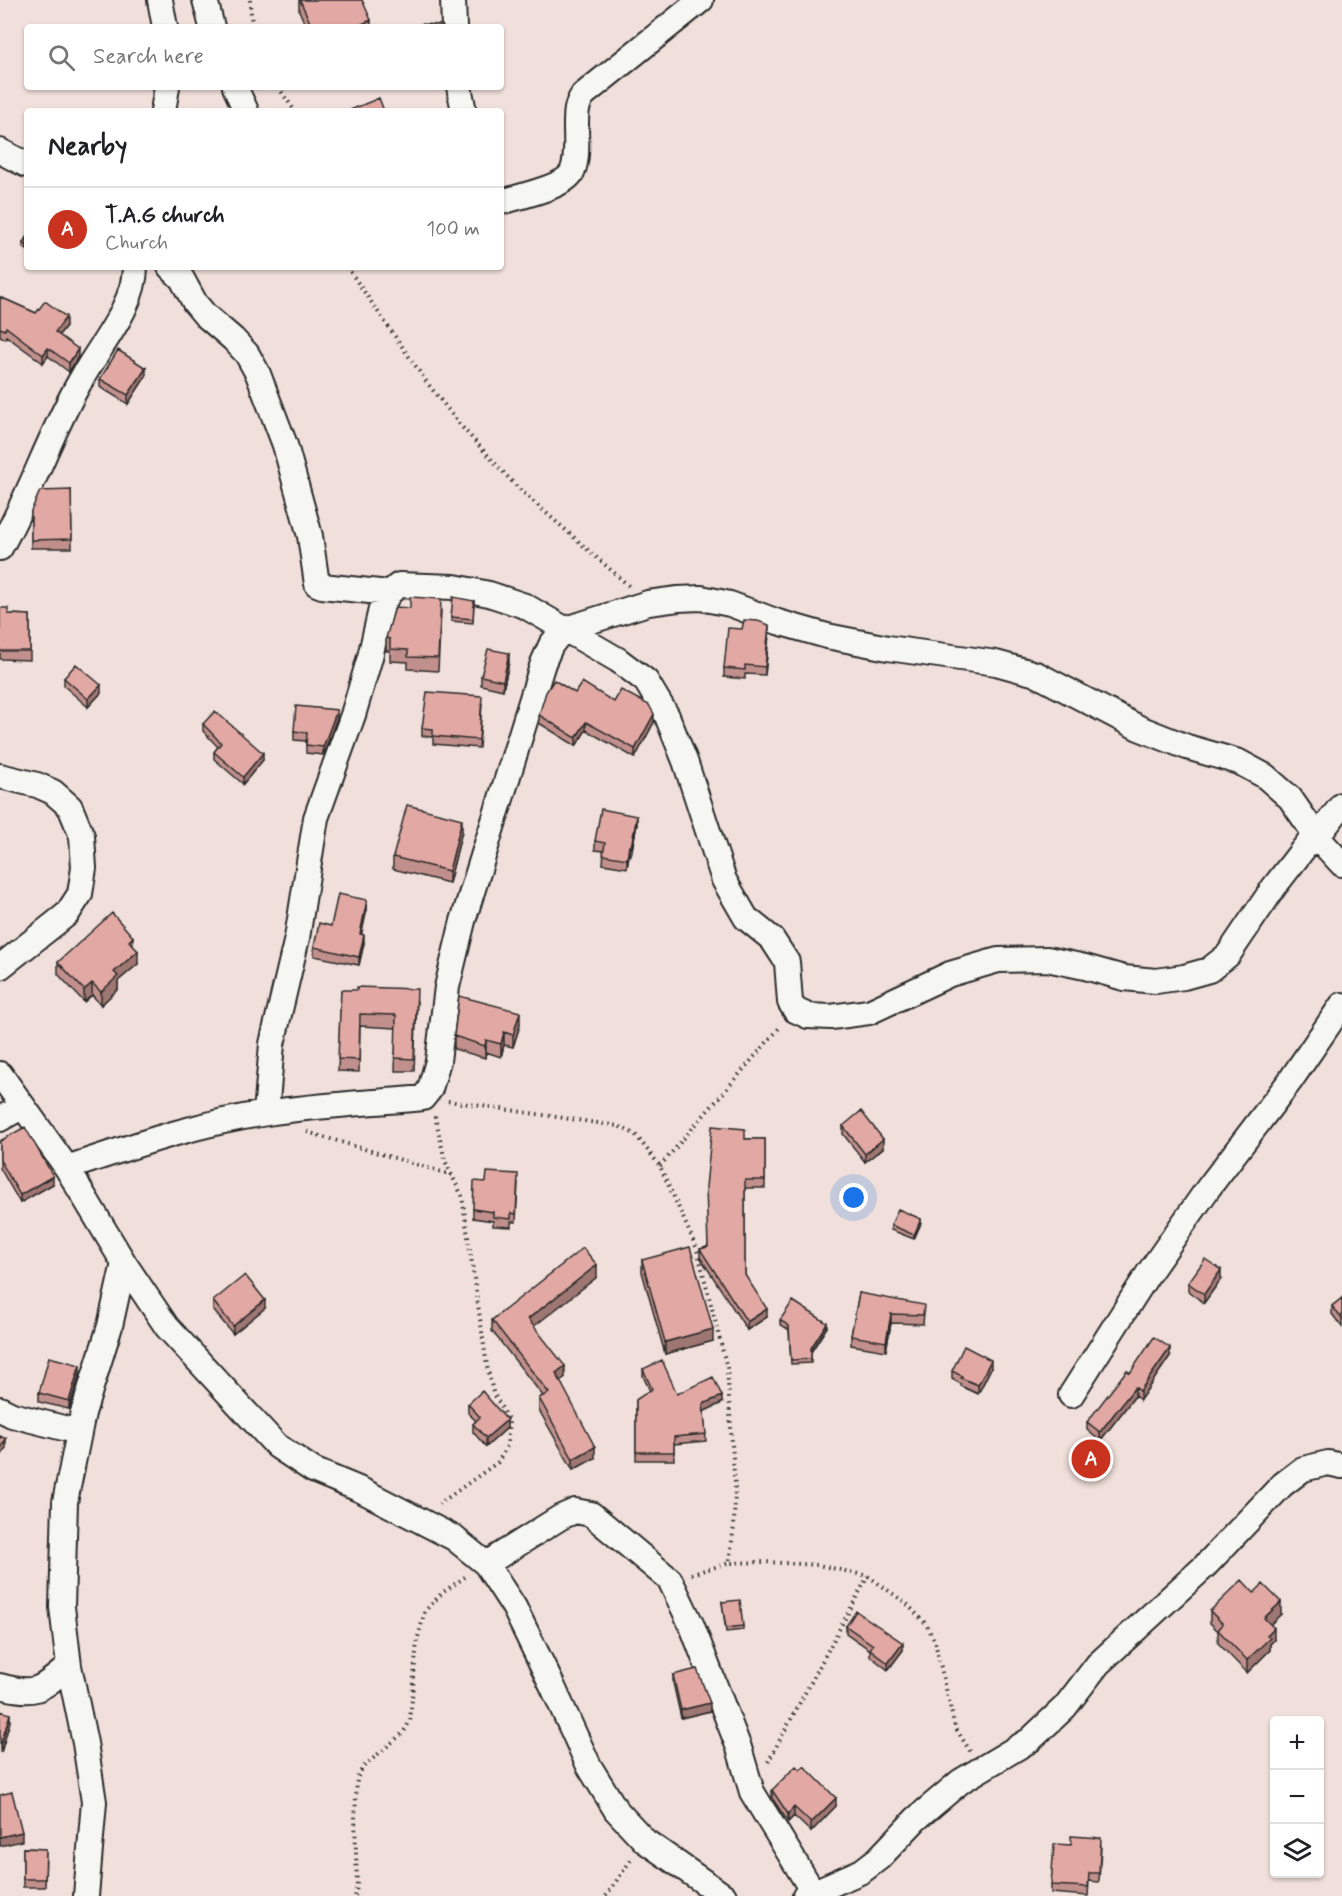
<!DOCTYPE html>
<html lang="en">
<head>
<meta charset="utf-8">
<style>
  body { margin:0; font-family:Mynerve,sans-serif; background:#f2f2f2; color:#202124 }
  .controls { position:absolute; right:18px; bottom:18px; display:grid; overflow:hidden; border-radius:6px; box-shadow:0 2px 4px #0004 }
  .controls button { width:54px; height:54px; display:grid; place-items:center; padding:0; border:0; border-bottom:2px solid #e0e0e0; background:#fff; color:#202124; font:30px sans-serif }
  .you { position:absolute; left:854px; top:1198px; width:21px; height:21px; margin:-15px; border:4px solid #fff; border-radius:50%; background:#1a73e8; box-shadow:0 0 0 9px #1a73e833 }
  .badge { display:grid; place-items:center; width:39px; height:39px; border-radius:50%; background:#c8321e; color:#fff; font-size:20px; font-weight:700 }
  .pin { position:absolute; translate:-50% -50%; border:3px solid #fff; box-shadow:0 2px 6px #0006 }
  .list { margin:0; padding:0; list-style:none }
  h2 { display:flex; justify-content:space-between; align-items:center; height:78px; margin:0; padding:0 24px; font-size:26px }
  h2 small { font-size:20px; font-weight:400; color:#757577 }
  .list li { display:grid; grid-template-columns:39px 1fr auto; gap:18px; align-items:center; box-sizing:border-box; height:84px; padding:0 24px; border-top:2px solid #e0e0e0 }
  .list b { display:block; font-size:22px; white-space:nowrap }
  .list p { margin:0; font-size:20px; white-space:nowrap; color:#757577 }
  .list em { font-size:20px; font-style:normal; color:#757577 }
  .icon { flex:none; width:33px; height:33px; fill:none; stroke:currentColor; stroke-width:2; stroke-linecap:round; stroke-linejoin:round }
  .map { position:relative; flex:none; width:1342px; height:1896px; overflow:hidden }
  .search { position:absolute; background:#fff; box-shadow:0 2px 4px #0004; left:24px; top:24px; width:480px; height:66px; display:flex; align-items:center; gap:15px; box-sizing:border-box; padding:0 21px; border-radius:6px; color:#757577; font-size:22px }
  .panel { position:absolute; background:#fff; box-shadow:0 2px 4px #0004; left:24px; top:108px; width:480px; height:162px; border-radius:6px }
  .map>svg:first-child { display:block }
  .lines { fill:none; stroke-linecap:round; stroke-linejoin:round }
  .street-casing { stroke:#2b2b2b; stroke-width:28 }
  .path { stroke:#2b2b2b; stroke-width:4; stroke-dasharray:1.5 4.5; stroke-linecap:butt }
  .street { stroke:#f6f6f2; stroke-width:24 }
  .wall { fill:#c2908c; stroke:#2b2b2b; stroke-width:1.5 }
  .shaded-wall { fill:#9e7672; stroke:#2b2b2b; stroke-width:1.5 }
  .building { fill:#e2a8a3; stroke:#2b2b2b; stroke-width:1.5 }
</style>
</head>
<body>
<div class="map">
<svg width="1342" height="1896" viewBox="0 0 1342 1896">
  <rect width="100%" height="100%" fill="#f0dfda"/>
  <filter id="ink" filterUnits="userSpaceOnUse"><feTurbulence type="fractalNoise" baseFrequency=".0167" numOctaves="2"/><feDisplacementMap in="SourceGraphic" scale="12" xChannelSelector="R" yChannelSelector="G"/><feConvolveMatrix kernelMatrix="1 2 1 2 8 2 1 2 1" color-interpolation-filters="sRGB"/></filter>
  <g filter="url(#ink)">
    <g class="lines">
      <defs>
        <path id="street" d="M160 0 165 27
          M205 0 212 27
          M453 0 454 27
          M235 87 246 111
          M459 87 464 111
          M163 111 167 87
          M0 151 27 165
          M501 202C517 197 565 187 572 172 578 160 576 139 576 126 576 114 576 105 583 95L701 0
          M170 267 182 279 195 303 205 315 233 339 247 354 258 374 285 445 310 536 317 584 322 586 389 593
          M0 548C31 494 50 432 82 378 100 345 135 306 135 267
          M0 776 37 785 53 792 70 807 82 836 84 868 80 894 67 914 0 967
          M1317 837 1342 805
          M0 1074 67 1168 124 1263 167 1327 277 1446 313 1470 361 1490 454 1538 486 1564 514 1607 552 1685 589 1766 616 1810 645 1841 724 1896
          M266 1113 272 1044 297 938 316 818 353 715 370 657 382 605 389 593 399 585 454 587 489 594 525 606 618 660 646 681 667 716 685 761 724 880 746 918 772 939 787 962 790 1002 795 1010 808 1016 831 1017 869 1012 950 974 998 960 1047 959 1085 967 1124 978 1156 981 1184 977 1209 970 1228 955 1274 887 1315 834
          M0 1119 23 1106
          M67 1168C133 1146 198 1123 267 1113 319 1105 371 1103 423 1098L430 1089 438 1061 447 987 463 921 543 663 551 645 563 630 648 603 678 599 701 598 730 604 778 622 827 636 888 648 996 663 1036 674 1139 728 1187 747 1239 762 1265 776 1290 798 1317 837 1342 864
          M1071 1395 1148 1274 1209 1187 1290 1081 1342 1005
          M0 1409 12 1415 79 1432
          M486 1564 561 1517 575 1511 591 1514 670 1580 692 1626 739 1748 752 1792 813 1892
          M0 1686C37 1696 41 1689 69 1666
          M86 1896 94 1802 85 1743 69 1666 62 1607 65 1502 83 1413 110 1326 124 1263
          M805 1896 862 1871 879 1858 916 1819 961 1781 1030 1740 1065 1707 1098 1664 1205 1566 1282 1485 1303 1469 1328 1463 1342 1466"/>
      </defs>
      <use href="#street" class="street-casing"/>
      <path class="path" d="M250 0 252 27
        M278 87 295 111
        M347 267 428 384 461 426 518 488 629 586
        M448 1101 618 1126 635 1134 660 1166 697 1249 727 1368 735 1488 734 1526 729 1563
        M435 1116 445 1161 462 1196 487 1366 493 1392 509 1421 507 1446 498 1462 439 1504
        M307 1132 452 1175
        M660 1166 781 1026
        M691 1574 729 1563 765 1562 818 1565 868 1576 907 1604 926 1624 935 1642 955 1727 970 1751
        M768 1762 868 1576
        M355 1896 357 1886 355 1817 357 1778 363 1767 403 1733 410 1721 417 1641 425 1611 442 1593 465 1577
        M606 1896 633 1857"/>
      <use href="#street" class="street"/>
    </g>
    <path class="wall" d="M299 0H362L371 27H306L299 10Z
      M27 236V250L23 247V243Z
      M0 297 66 326 59 335 78 357 69 372 48 356 43 363 6 336 5 339 0 336Z
      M146 376 128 404 100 387V379Z
      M71 490 72 548H31V511Z
      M474 601 473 623 451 621V617Z
      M0 608 8 614 30 615V660L0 659Z
      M441 611 438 671 408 669V662L390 661V651H386V638Z
      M769 634 765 675 745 674V679L724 677V668Z
      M509 662 503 690 481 685V676Z
      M64 678 101 693 88 707 64 686Z
      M575 693 614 702 654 722 635 758 586 730 576 746 539 723V715Z
      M482 704 479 748 433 744V737L422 736V728Z
      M337 718 323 755 306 753V741L294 740V731Z
      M203 724 263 760 243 784 214 759V752L218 747 203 731Z
      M637 824 631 855H629L627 868 603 864 604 851 595 850V841Z
      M462 831 449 883 393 869V857Z
      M367 909 361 934 364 943 359 965 314 956V947L331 926Z
      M133 946 138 964 118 981V989L101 1005 92 995 84 1002 58 974V962Z
      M341 990 417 1001 414 1071H395L396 1028 360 1026 359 1072 338 1071Z
      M520 1025 513 1047 504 1045 501 1057 486 1052 485 1058 454 1049V1036Z
      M843 1126 883 1148 865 1162 843 1134Z
      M745 1139H765V1188H745V1275L767 1317 747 1330 700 1257V1249L707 1247Z
      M0 1141 53 1184 20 1203 0 1168Z
      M518 1183 516 1222H511V1227L493 1226V1221L473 1218V1209Z
      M921 1223 914 1239 891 1230V1225Z
      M642 1260 713 1341 665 1354 642 1272Z
      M597 1277 533 1326 565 1377 560 1381 595 1458 573 1470 539 1410V1398L543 1396 492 1331V1320Z
      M1221 1279 1204 1303 1188 1291V1283Z
      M859 1293 924 1313 923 1324 891 1323 886 1351 851 1345V1336Z
      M1342 1298V1327L1332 1314V1306Z
      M213 1301 265 1308 233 1334 213 1310Z
      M780 1320 827 1327 811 1352V1363L791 1364 789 1330 780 1324Z
      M1170 1356 1140 1400 1135 1396 1100 1441 1087 1430V1422L1130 1373Z
      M991 1368 978 1394 961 1386V1384L952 1379V1371Z
      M643 1369 677 1394 722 1403 704 1411 706 1441 674 1444V1460H636V1400L650 1391 643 1376Z
      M80 1373 69 1409 39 1402V1393Z
      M468 1404 507 1428 486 1447 473 1432V1424L476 1421 468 1413Z
      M1254 1593 1281 1614 1270 1624 1274 1640 1270 1644V1650L1247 1673 1218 1643V1631L1210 1623V1611Z
      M722 1602 743 1626V1630L726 1632Z
      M846 1626 903 1650 888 1670 870 1656V1650L846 1633Z
      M673 1675 710 1711 681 1718 673 1683Z
      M772 1790 836 1806 811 1832 794 1816 788 1822 772 1798Z
      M1101 1846 1099 1882 1089 1881 1088 1896 1051 1893V1885Z
      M23 1848 46 1849 45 1887H23Z"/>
    <path class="shaded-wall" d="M371 20V27H355Z
      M66 317V326L55 340V332Z
      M48 348V356L43 363V355Z
      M78 349V357L69 372V363Z
      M146 368V376L128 404V395Z
      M769 625V634L765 675V667Z
      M509 653V662L503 690V681Z
      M101 685V693L88 707V699Z
      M337 710V718L323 755V747Z
      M654 714V722L635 758V749Z
      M586 722V730L576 746V738Z
      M263 753V760L243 784V777Z
      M637 816V824L631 855V847Z
      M462 819V831L449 883V871Z
      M629 846V855L627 868V859Z
      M367 900V909L360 942V934Z
      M364 935V943L359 965V957Z
      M133 937V949L129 941Z
      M138 951V964L118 981V989L101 1005V992L114 972Z
      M92 983V995L84 1002V990Z
      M520 1012V1025L513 1047V1035Z
      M504 1032V1045L501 1057V1044Z
      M486 1040V1052L485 1058V1046Z
      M883 1139V1148L865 1162V1154Z
      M53 1176V1184L20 1203V1195Z
      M921 1219V1223L914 1239V1235Z
      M597 1265V1277L528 1331V1319Z
      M1221 1270V1279L1204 1303V1294Z
      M265 1300V1308L233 1334V1326Z
      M767 1309V1317L747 1330V1322Z
      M891 1314V1323L886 1351V1342Z
      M827 1323V1327L811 1352V1348Z
      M713 1329V1341L665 1354V1342Z
      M1170 1348V1356L1140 1400V1391Z
      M991 1360V1368L978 1394V1385Z
      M80 1365V1373L69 1409V1401Z
      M565 1366V1377L556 1385V1373Z
      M1135 1387V1396L1100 1441V1432Z
      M722 1396V1403L703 1412V1404Z
      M507 1420V1428L486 1447V1438Z
      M6 1439V1448L0 1458V1449Z
      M595 1447V1458L573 1470V1459Z
      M1281 1602V1614L1264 1631V1618Z
      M1274 1628V1640L1270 1644V1650L1247 1673V1660L1267 1635Z
      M903 1643V1650L888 1670V1663Z
      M710 1703V1711L681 1718V1710Z
      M10 1714V1722L1 1753V1744Z
      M836 1798V1806L811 1832V1823Z
      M794 1807V1816L788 1822V1814Z
      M22 1832V1841L0 1846V1837Z"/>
    <path class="building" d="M300 0H362L371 20 355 27H329L328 24 321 27H312Z
      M421 24 442 25 443 27H421Z
      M379 98 384 111H348Z
      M27 236V246L23 243Z
      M0 297 36 313 45 301 66 317 55 332 78 349 69 363 48 348 43 355 6 327 5 330 0 328Z
      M118 350 146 368 128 395 100 379Z
      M71 490 72 539 31 540V511L40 491Z
      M410 597 441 599 438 658 408 657V650L390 649V639L386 638 395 607 410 608Z
      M453 597 474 601 473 619 451 617Z
      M0 608H8V614L30 615V651H0Z
      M744 620 758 621 769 625 765 667 745 665V670L724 668 728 628 742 629Z
      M488 649 509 653 503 681 481 676Z
      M76 664 101 685 88 699 64 678Z
      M554 680 575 693 582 682 614 702 621 690 649 705 654 714 635 749 586 722 576 738 539 715 546 692Z
      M427 692 482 696 479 740 433 736V729L422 728Z
      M296 706 337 710 323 747 306 745 307 733 294 731Z
      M215 711 263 753 243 777 214 752 221 743 203 724Z
      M407 805 462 819 449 871 393 857Z
      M601 809 637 816 631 847 629 846 627 859 603 855 605 843 595 841Z
      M338 894 367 900 360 934 364 935 359 957 314 947 319 923 331 926Z
      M112 913 133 937 129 941 138 951 114 972 118 976 101 992 92 983 84 990 58 962Z
      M357 987 417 989 414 1059 395 1058 396 1015 360 1014 359 1060 338 1059 341 990H357Z
      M459 996 520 1012 513 1035 504 1032 501 1044 486 1040 485 1046 454 1036Z
      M861 1111 883 1139 865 1154 843 1126Z
      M712 1126 745 1129V1139H765V1180H745V1275L767 1309 747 1322 700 1249 708 1247 706 1187Z
      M25 1127 53 1176 20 1195 0 1160V1141Z
      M487 1172 518 1174 516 1214 511 1213V1219L493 1217V1212L473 1209 474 1181 486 1182Z
      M898 1209 921 1219 914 1235 891 1225Z
      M690 1247 713 1329 665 1342 642 1260Z
      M583 1248 597 1265 528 1319 565 1366 556 1373 595 1447 573 1459 539 1398 549 1393 492 1320Z
      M1205 1259 1221 1270 1204 1294 1188 1283Z
      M245 1275 265 1300 233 1326 213 1301Z
      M859 1293 924 1305 923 1315 891 1314 886 1342 851 1336Z
      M1342 1298V1319L1332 1306Z
      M793 1301 827 1323 811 1348V1359L791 1360 789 1326 780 1320Z
      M1154 1337 1170 1348 1140 1391 1135 1387 1100 1432 1087 1422 1127 1370 1130 1373Z
      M964 1346 991 1360 978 1385 961 1378 962 1376 952 1371Z
      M49 1357 80 1365 69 1401 39 1393Z
      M662 1360 677 1394 713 1377 722 1396 703 1404 706 1434 674 1437V1452H636V1400L652 1389 643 1369Z
      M482 1391 507 1420 486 1438 473 1424 480 1417 468 1404Z
      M0 1436 6 1439 0 1449Z
      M1242 1580 1254 1593 1263 1584 1281 1602 1264 1618 1274 1628 1267 1635 1270 1638 1247 1660 1218 1630 1223 1624 1210 1611Z
      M740 1600 743 1626 726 1628 722 1602Z
      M856 1611 903 1643 888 1663 870 1649 873 1645 846 1626Z
      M697 1669 710 1703 681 1710 673 1675Z
      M0 1711 10 1714 1 1744H0Z
      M796 1766 800 1770 804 1766 836 1798 811 1823 794 1807 788 1814 772 1790Z
      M12 1792 22 1832 0 1837V1795Z
      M1071 1836 1101 1838 1099 1873H1089L1088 1887 1051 1885 1054 1844 1071 1845Z
      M23 1848 46 1849 45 1879H23Z"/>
  </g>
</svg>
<div class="controls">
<button>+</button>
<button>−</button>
<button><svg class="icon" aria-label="layers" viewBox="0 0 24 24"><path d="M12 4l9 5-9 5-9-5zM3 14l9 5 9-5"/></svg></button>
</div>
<div class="you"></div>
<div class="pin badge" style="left:1091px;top:1459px">A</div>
<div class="search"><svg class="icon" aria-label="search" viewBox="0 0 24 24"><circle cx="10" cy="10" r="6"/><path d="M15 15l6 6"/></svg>Search here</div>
<section class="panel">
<h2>Nearby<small></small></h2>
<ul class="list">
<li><span class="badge">A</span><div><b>T.A.G church</b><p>Church</p></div><em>100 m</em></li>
</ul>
</section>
</div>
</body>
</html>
